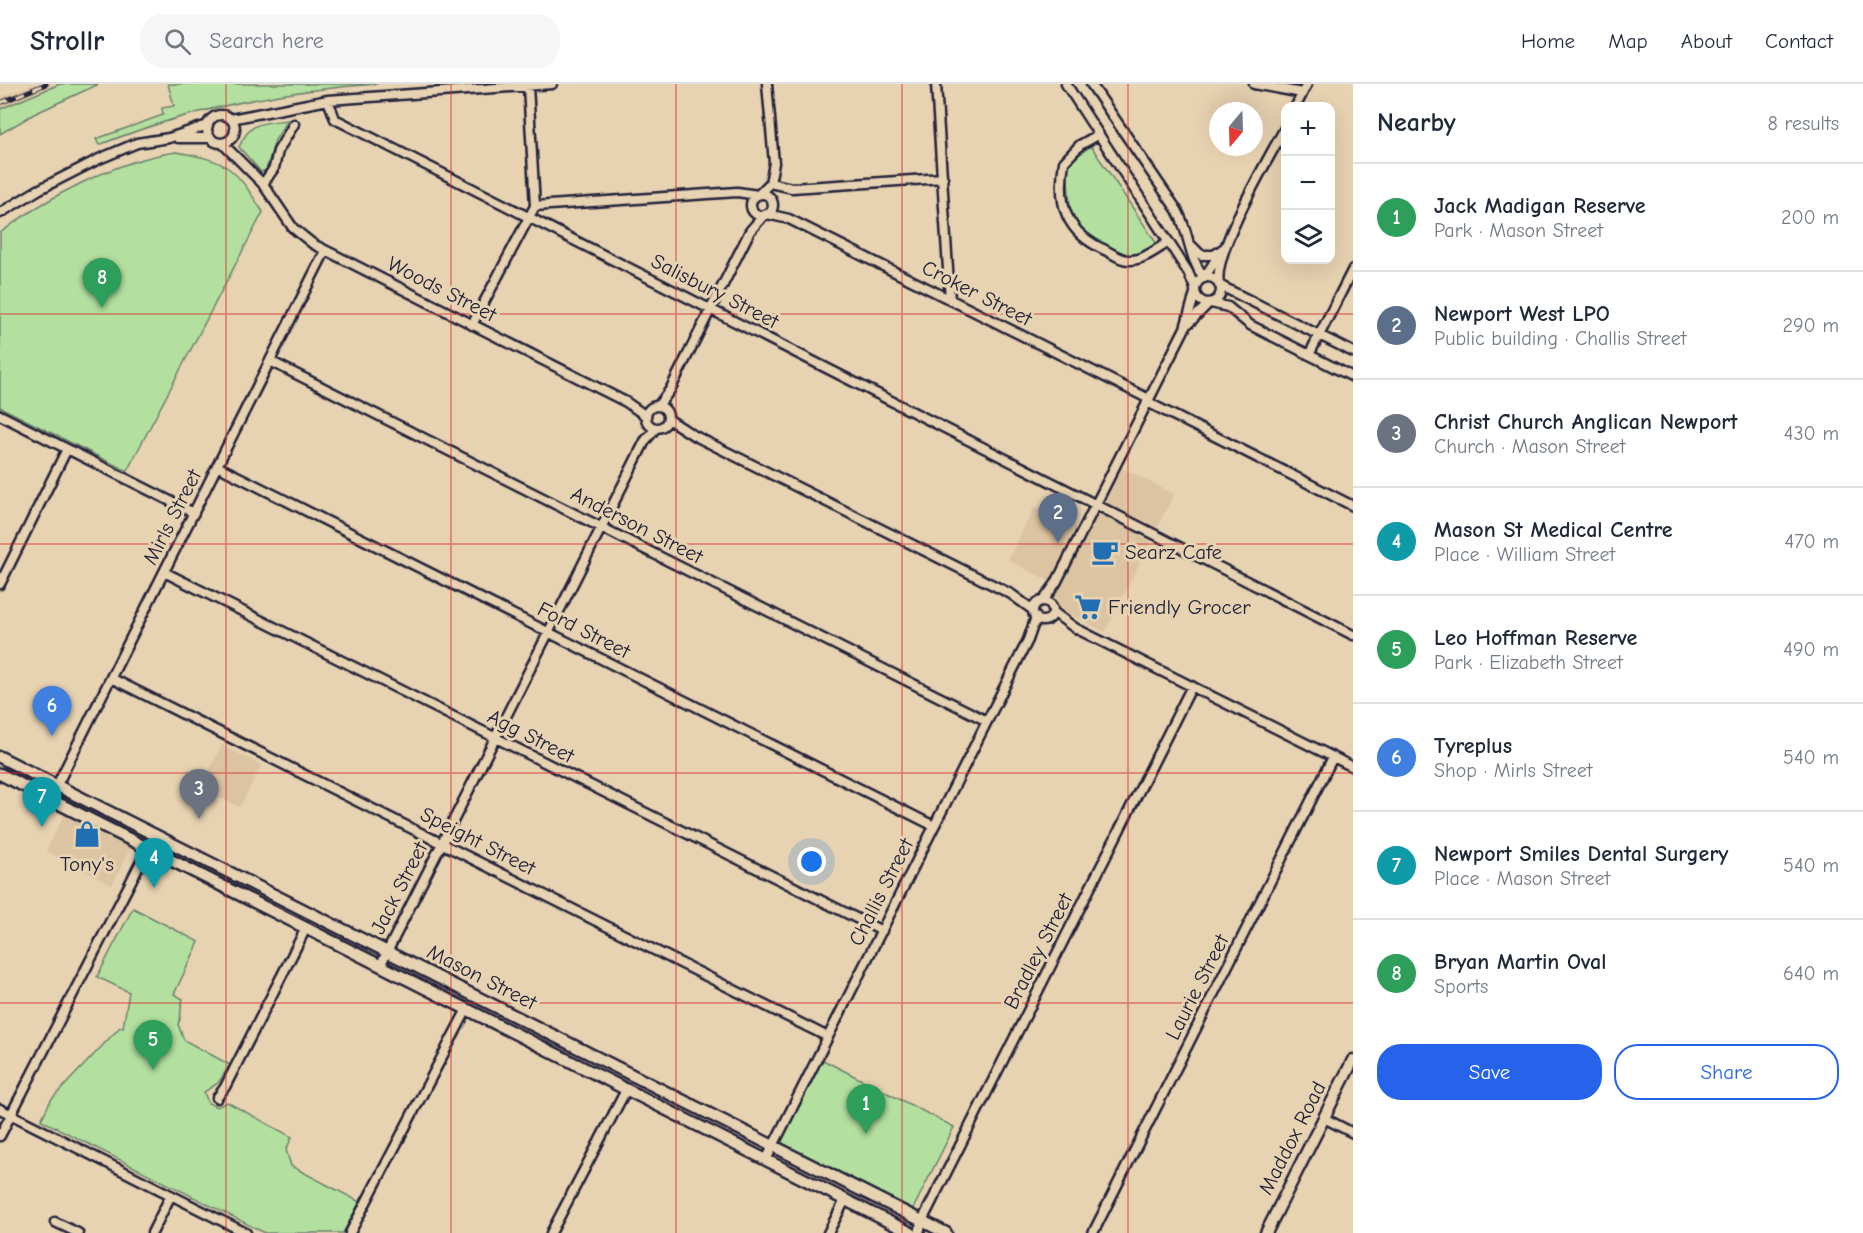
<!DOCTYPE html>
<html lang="en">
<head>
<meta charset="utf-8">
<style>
  body { margin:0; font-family:"Comic Neue",sans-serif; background:#f6f6f7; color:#1f2937 }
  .controls { position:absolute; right:18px; top:18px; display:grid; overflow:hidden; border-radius:12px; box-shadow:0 6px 24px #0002 }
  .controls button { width:54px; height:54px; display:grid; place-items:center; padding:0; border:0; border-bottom:2px solid #e0e1e3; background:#fff; color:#1f2937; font:30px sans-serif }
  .compass { position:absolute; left:1209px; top:18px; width:54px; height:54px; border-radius:50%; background:#fff; box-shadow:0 6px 24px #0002; rotate:199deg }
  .you { position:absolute; left:812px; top:778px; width:21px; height:21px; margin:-15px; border:4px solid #fff; border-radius:50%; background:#1a73e8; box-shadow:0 0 0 9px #1a73e833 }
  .badge { display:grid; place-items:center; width:39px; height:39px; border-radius:50%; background:#2563eb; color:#fff; font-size:20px; font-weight:700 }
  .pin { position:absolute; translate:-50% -50px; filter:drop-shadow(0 2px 3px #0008) }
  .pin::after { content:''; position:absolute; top:32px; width:21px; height:18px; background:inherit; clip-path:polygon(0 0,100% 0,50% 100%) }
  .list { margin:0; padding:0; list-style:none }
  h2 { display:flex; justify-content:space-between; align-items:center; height:78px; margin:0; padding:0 24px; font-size:26px }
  h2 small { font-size:20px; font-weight:400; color:#747a83 }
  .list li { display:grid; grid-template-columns:39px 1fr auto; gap:18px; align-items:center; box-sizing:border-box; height:108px; padding:0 24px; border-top:2px solid #e0e1e3 }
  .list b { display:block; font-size:22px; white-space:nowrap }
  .list p { margin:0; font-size:20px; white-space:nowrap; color:#747a83 }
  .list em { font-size:20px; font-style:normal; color:#747a83 }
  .actions { display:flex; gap:12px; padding:18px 24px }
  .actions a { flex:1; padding:14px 0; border:2px solid #2563eb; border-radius:24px; text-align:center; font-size:21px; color:#2563eb }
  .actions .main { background:#2563eb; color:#fff }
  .icon { flex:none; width:33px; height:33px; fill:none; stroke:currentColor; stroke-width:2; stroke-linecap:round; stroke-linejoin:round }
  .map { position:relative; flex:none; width:1353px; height:1149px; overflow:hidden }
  header { display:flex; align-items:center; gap:36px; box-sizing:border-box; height:84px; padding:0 30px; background:#fff; border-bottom:2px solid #e0e1e3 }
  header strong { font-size:28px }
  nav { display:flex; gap:33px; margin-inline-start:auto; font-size:21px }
  .search { width:420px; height:54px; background:#f6f6f7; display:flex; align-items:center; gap:15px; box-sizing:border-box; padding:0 21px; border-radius:24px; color:#747a83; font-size:22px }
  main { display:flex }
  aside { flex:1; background:#fff }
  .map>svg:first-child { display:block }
  .built { fill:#dcc4a2 }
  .green { fill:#b3e09f; stroke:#6a816d; stroke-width:1.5 }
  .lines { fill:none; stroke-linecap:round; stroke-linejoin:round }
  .minor-casing { stroke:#22223b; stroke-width:13 }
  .tertiary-casing { stroke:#22223b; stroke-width:15 }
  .minor { stroke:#e7d2b1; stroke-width:8 }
  .tertiary { stroke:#e7d2b1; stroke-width:10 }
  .rail-casing { stroke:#22223b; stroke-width:5 }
  .rail { stroke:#e7d2b1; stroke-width:3; stroke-dasharray:9; stroke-linecap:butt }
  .grid { fill:none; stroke:#d62828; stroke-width:1.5; stroke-opacity:0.55 }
  .labels { text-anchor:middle; stroke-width:6; stroke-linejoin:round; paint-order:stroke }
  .street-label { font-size:21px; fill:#22223b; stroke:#e7d2b1 }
  .poi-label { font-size:21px; fill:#22223b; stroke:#e7d2b1; text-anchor:start }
</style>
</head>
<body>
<header>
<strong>Strollr</strong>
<div class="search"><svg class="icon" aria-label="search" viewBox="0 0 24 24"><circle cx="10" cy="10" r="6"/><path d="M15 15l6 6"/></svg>Search here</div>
<nav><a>Home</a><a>Map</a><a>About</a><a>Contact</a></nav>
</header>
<main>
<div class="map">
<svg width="1353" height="1149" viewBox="0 0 1353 1149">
  <rect width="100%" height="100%" fill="#e7d2b1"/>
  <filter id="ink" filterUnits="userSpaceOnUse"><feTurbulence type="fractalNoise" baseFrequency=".0167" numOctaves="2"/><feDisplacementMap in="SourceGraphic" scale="12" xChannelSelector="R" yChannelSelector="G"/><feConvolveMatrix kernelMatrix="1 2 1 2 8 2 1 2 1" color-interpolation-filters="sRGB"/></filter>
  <g filter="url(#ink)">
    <path class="built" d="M35 0H60L0 25V14Z
      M1120 383 1174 410 1105 548 1058 524 1053 516 1059 502 1008 476 1035 422 1087 448Z
      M222 661 261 681 240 723 200 705Z
      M65 729 131 763 112 801 46 767Z"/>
    <path class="green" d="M60 0H99L34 30 0 50V25Z
      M168 0H377C281 6 189 25 99 61L96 55 163 31 162 24 174 22Z
      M288 36 275 56 266 86 261 88 239 63C250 37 262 39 288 36Z
      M1091 62 1157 160 1138 172 1125 173 1088 155 1071 134 1067 83 1071 77Z
      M176 68C229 77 234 83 263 128L127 387 0 323V149C47 113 117 76 176 68Z
      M133 824 199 858 174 910 183 915C179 924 183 932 178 940L184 956 230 981 218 999 204 1008 208 1019 217 1023 227 1018 292 1053 286 1066 291 1082 360 1118 343 1149H265L41 1036 51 1016 120 943 123 944 129 908 97 893Z
      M821 975 954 1043 913 1125 778 1057Z"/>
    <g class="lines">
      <defs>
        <path id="minor" d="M936 0 950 216
          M1066 0 1188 188 1195 204
          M1091 0 1177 126C1190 149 1188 173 1204 194
          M1254 0 1302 9
          M328 16 335 35 1353 551
          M1296 22 1307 0
          M207 45a14 14 0 1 1 28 0a14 14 0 1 1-28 0Z
          M231 35 328 16 552 0
          M1098 51 1080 61 1064 78C1057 120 1065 148 1105 166 1113 170 1122 177 1131 176 1144 176 1158 164 1169 158
          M178 54H211
          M222 59 263 100 293 144 313 160 626 318 646 332
          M770 99 792 104 943 94
          M263 100 274 84 278 67 294 40
          M759 110 770 99 774 79 767 0
          M751 121a11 11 0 1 1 22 0a11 11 0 1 1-22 0Z
          M535 122 737 108 758 111
          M0 129 38 106 99 75 137 59 169 54 208 41
          M767 130 789 135 1149 315
          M1190 160 1201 171H1214L1224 164
          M1195 206a13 13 0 1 1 26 0a13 13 0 1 1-26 0Z
          M1204 194 1220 169
          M1219 200C1212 169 1269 74 1286 42
          M1219 201 1353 268
          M1211 219 1228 223 1250 241 1353 293
          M1189 239 1209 219
          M472 241 535 122 528 2
          M1309 271 1353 185
          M270 277 987 637
          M1147 318 1353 422
          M658 322 670 306 750 147 764 131
          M646 333a11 11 0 1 1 22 0a11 11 0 1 1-22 0Z
          M0 331 194 429
          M668 335 693 351 1011 510 1033 526
          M217 382 934 742
          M164 488 882 847
          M0 500 67 365
          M1033 527a10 10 0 1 1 20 0a10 10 0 1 1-20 0Z
          M1043 517 1056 499 1185 244 1195 209
          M1053 528 1075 544 1353 683
          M111 594 828 953
          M50 715 325 167
          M380 882 645 357 656 344
          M217 1014 225 1003 306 844
          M0 1025 246 1149
          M1324 1034 1353 1049
          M0 1052 148 764
          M766 1076 1028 556 1036 533
          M55 1138 78 1149
          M152 1149 171 1111
          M350 1149 467 925
          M551 1149 626 1006
          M828 1149 845 1116
          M919 1149 922 1137 1192 602
          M1093 1149 1333 673"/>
        <path id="tertiary" d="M0 673 946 1149
          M0 690 911 1149
          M1266 1149 1353 976"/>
      </defs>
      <use href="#minor" class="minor-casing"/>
      <use href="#tertiary" class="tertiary-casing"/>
      <use href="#minor" class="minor"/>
      <use href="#tertiary" class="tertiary"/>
      <defs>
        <path id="rail" d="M0 19 46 0"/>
      </defs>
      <use href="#rail" class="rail-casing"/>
      <use href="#rail" class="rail"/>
    </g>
  </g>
  <path class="grid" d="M226 0V1149M451 0V1149M676 0V1149M902 0V1149M1128 0V1149M0 230H1353M0 460H1353M0 689H1353M0 919H1353"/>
  <defs>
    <symbol id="cafe-bare" viewBox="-9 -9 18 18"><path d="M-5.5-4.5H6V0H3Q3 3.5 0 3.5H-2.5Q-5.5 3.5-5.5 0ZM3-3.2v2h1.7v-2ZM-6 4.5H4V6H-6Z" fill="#1f6fb2" stroke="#e7d2b1" stroke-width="2.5" paint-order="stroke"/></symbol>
    <symbol id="supermarket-bare" viewBox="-9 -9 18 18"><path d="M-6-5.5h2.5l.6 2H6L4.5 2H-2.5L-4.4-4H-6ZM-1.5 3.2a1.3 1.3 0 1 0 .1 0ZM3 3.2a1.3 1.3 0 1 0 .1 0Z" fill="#1f6fb2" stroke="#e7d2b1" stroke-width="2.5" paint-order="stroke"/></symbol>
    <symbol id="shop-bare" viewBox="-9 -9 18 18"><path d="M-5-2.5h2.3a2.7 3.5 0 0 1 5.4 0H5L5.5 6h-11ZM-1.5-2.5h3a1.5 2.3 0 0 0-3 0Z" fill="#1f6fb2" stroke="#e7d2b1" stroke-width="2.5" paint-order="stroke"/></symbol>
  </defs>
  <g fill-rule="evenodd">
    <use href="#cafe-bare" x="1086" y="449" width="38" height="38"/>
    <use href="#supermarket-bare" x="1069" y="504" width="38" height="38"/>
    <use href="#shop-bare" x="68" y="731" width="38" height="38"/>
  </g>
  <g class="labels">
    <g class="street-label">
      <text transform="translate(442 205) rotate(27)" y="7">Woods Street</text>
      <text transform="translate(715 207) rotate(27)" y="7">Salisbury Street</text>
      <text transform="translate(977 209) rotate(27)" y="7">Croker Street</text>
      <text transform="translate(172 433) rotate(-63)" y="7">Mirls Street</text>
      <text transform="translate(637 441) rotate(27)" y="7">Anderson Street</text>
      <text transform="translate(584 546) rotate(27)" y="7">Ford Street</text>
      <text transform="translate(531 652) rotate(27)" y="7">Agg Street</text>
      <text transform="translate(478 757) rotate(27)" y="7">Speight Street</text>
      <text transform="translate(399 804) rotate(-63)" y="7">Jack Street</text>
      <text transform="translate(881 808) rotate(-63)" y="7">Challis Street</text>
      <text transform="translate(1038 867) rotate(-63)" y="7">Bradley Street</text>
      <text transform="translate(482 893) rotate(27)" y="7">Mason Street</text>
      <text transform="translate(1197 903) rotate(-63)" y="7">Laurie Street</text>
      <text transform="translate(1292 1054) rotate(-63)" y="7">Maddox Road</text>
    </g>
    <g class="poi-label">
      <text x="1125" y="475">Searz Cafe</text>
      <text x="1108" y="530">Friendly Grocer</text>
      <text x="87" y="787" text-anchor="middle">Tony's</text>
    </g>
  </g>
</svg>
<div class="controls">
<button>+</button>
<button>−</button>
<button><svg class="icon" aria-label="layers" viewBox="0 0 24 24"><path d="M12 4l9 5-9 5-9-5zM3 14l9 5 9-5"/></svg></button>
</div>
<svg class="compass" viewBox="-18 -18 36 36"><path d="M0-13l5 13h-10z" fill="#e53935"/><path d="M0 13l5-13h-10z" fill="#747a83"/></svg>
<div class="you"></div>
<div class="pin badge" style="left:866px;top:1050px;background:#2e9e5b">1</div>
<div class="pin badge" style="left:1058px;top:459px;background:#5c6f8a">2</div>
<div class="pin badge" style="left:199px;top:735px;background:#6b7280">3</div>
<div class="pin badge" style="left:154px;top:804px;background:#0f9aa8">4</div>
<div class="pin badge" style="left:153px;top:986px;background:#2e9e5b">5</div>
<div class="pin badge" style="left:52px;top:652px;background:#3f7fe0">6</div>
<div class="pin badge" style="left:42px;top:743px;background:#0f9aa8">7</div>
<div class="pin badge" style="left:102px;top:224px;background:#2e9e5b">8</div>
</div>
<aside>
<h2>Nearby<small>8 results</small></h2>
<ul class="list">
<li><span class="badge" style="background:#2e9e5b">1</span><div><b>Jack Madigan Reserve</b><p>Park · Mason Street</p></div><em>200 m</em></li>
<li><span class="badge" style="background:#5c6f8a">2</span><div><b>Newport West LPO</b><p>Public building · Challis Street</p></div><em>290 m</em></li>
<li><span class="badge" style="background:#6b7280">3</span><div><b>Christ Church Anglican Newport</b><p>Church · Mason Street</p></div><em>430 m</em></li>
<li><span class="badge" style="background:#0f9aa8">4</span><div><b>Mason St Medical Centre</b><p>Place · William Street</p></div><em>470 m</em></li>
<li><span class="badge" style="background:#2e9e5b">5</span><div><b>Leo Hoffman Reserve</b><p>Park · Elizabeth Street</p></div><em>490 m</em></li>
<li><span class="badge" style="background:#3f7fe0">6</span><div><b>Tyreplus</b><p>Shop · Mirls Street</p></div><em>540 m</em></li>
<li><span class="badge" style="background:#0f9aa8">7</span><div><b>Newport Smiles Dental Surgery</b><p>Place · Mason Street</p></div><em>540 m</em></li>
<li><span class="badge" style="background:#2e9e5b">8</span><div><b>Bryan Martin Oval</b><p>Sports</p></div><em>640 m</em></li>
</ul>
<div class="actions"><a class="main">Save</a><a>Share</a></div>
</aside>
</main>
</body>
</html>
